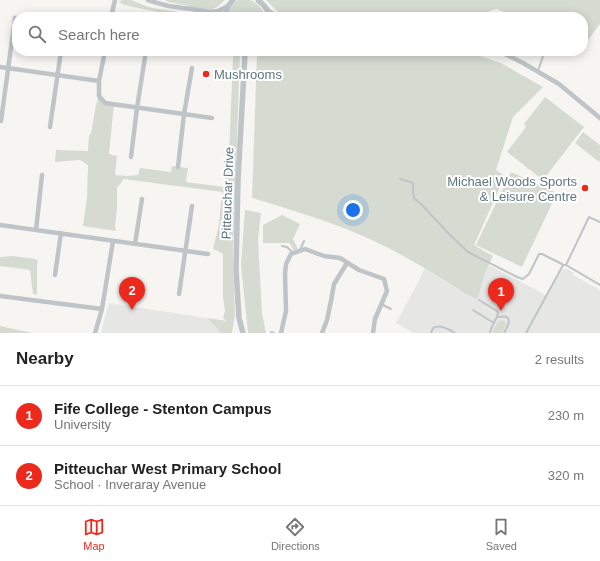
<!DOCTYPE html>
<html lang="en">
<head>
<meta charset="utf-8">
<style>
  body { margin:0; font-family:Arial,sans-serif; background:#f2f2f2; color:#222 }
  .you { position:absolute; left:353px; top:210px; width:14px; height:14px; margin:-10px; border:3px solid #fff; border-radius:50%; background:#1a73e8; box-shadow:0 0 0 6px #1a73e833 }
  .badge { display:grid; place-items:center; width:26px; height:26px; border-radius:50%; background:#eb2a1d; color:#fff; font-size:13px; font-weight:700 }
  .pin { position:absolute; translate:-50% -33px; filter:drop-shadow(0 1px 2px #0008) }
  .pin::after { content:''; position:absolute; top:21px; width:14px; height:12px; background:inherit; clip-path:polygon(0 0,100% 0,50% 100%) }
  .list { margin:0; padding:0; list-style:none }
  h2 { display:flex; justify-content:space-between; align-items:center; height:52px; margin:0; padding:0 16px; font-size:17px }
  h2 small { font-size:13px; font-weight:400; color:#767676 }
  .list li { display:grid; grid-template-columns:26px 1fr auto; gap:12px; align-items:center; box-sizing:border-box; height:60px; padding:0 16px; border-top:1px solid #e0e0e0 }
  .list b { display:block; font-size:15px; white-space:nowrap }
  .list p { margin:0; font-size:13px; white-space:nowrap; color:#767676 }
  .list em { font-size:13px; font-style:normal; color:#767676 }
  .icon { flex:none; width:22px; height:22px; fill:none; stroke:currentColor; stroke-width:2; stroke-linecap:round; stroke-linejoin:round }
  .map { position:relative; flex:none; width:600px; height:333px; overflow:hidden }
  .search { position:absolute; background:#fff; box-shadow:0 2px 10px #0003; left:12px; right:12px; top:12px; height:44px; display:flex; align-items:center; gap:10px; box-sizing:border-box; padding:0 14px; border-radius:16px; color:#767676; font-size:15px }
  .sheet { height:172px; background:#fff }
  nav { display:flex; justify-content:space-around; align-items:center; box-sizing:border-box; height:56px; border-top:1px solid #e0e0e0; background:#fff; font-size:11px; color:#767676 }
  nav a { display:grid; justify-items:center; gap:2px }
  nav .on { color:#eb2a1d }
  .map>svg:first-child { display:block }
  .built { fill:#e6e7e5 }
  .green { fill:#d6dbd1 }
  .lines { fill:none; stroke-linecap:round; stroke-linejoin:round }
  .service { stroke:#bec4c7; stroke-width:2 }
  .minor { stroke:#bec4c7; stroke-width:4.5 }
  .tertiary { stroke:#bec4c7; stroke-width:5.5 }
  .poi-dot { fill:#eb2a1d; stroke:#fff; stroke-width:1.5 }
  .labels { text-anchor:middle; stroke-width:4; stroke-linejoin:round; paint-order:stroke }
  .poi-label { font-size:13px; fill:#5f767f; stroke:#fff; text-anchor:start }
  .street-label { font-size:13px; fill:#5f767f; stroke:#fff }
</style>
</head>
<body>
<div class="map">
<svg width="600" height="333" viewBox="0 0 600 333">
  <rect width="100%" height="100%" fill="#f6f5f2"/>
  <path class="built" d="M489 265 546 295 563 269H567L574 273 573 275 600 290V333H414L396 323 414 290 425 268 478 298 485 273Z
    M109 303 207 318 221 333H101Z"/>
  <path class="green" d="M122 0H131L146 6 152 8 172 11 208 17H171L163 13 124 5 119 2Z
    M165 0H225L217 7 210 10 168 2Z
    M238 0C242 0 246 0 249 0 256 1 264 10 266 17H228C228 9 232 4 238 0Z
    M266 0H600V24L587 41 583 39V17H514L497 9 489 11 486 17H354L292 14 279 13Z
    M231 51H240L233 254 235 315 232 333H221L207 318 227 321 223 318 225 311 223 297V254L218 251 213 249 219 224 221 201 223 192 184 187 124 179 117 188V208L115 226 116 231 83 226 87 198 88 165 80 160 55 162 56 150 88 151 89 136 91 133 96 105 99 96 105 103 114 104 109 154 117 156 115 175 128 176 138 175 140 168 171 172 172 166 188 168 186 182 224 187 229 155 233 57V52Z
    M260 51H465L501 63 543 87 513 117 496 170 505 176 474 245 493 256 485 273 478 298 477 299 468 295C438 276 408 257 376 242 336 223 294 211 252 198L257 53Z
    M545 97 584 127 543 180 507 152 526 127 524 124Z
    M583 132 600 145V160L599 162 575 143Z
    M511 172 557 193 522 267 476 245Z
    M245 210 261 213 258 239 262 313 266 333H248L241 265Z
    M282 215 300 224 293 239 299 251 294 253 290 243H263V225Z
    M13 256 35 259 38 261 37 265V295L33 294 30 270 0 266V257Z
    M501 320 505 322 506 325 502 333H494L493 331 497 323Z
    M0 326 32 333H0Z"/>
  <g class="lines">
    <path class="service" d="M538 71 544 53 541 51
      M400 179 413 183V192L414 198 422 205 449 234 468 252 517 277 523 279 529 274 539 254H542L562 264 563 265H566L600 285
      M282 246 287 247 292 252
      M300 250 304 241
      M566 265 589 217 600 222
      M479 300 497 311 498 313C497 320 491 325 490 333
      M381 304 391 309
      M473 310 494 323
      M498 317C514 314 509 324 504 333
      M271 332 274 333
      M431 333 433 328C441 324 448 329 455 333
      M526 333 562 267 563 265"/>
    <path class="minor" d="M148 0C157 3 166 6 176 7 188 9 211 10 220 17
      M267 10 275 15 279 17
      M210 12 218 11 228 6
      M111 17 115 0
      M105 51 99 81V96L105 103 212 118
      M498 51 507 55 523 63 559 84 600 118
      M0 67 99 81
      M1 121 15 18
      M50 127 61 51
      M131 157 137 108 145 57
      M178 167 184 114 192 68
      M0 225 208 254
      M36 230 42 175
      M135 244 142 199
      M55 275 61 233
      M179 294 192 206
      M0 296 102 309
      M95 333 102 309 113 241
      M281 333 286 311 285 274 286 264 291 254 305 249 324 256 340 258 359 270 384 279 387 291 375 319 373 333
      M322 333 327 320 331 301 334 284 347 263"/>
    <path class="tertiary" d="M258 0C263 4 269 10 270 17
      M224 17 228 6 233 0
      M243 333 239 318 236 269 238 180 245 53 244 51"/>
  </g>
  <g class="poi-dot">
    <circle cx="206" cy="74" r="4"/>
    <circle cx="585" cy="188" r="4"/>
  </g>
  <g class="labels">
    <g class="poi-label">
      <text x="214" y="79">Mushrooms</text>
      <text x="577" y="186" text-anchor="end">Michael Woods Sports<tspan x="577" dy="15">&amp; Leisure Centre</tspan></text>
    </g>
    <g class="street-label">
      <text transform="translate(227 193) rotate(-88)" y="5">Pitteuchar Drive</text>
    </g>
  </g>
</svg>
<div class="you"></div>
<div class="pin badge" style="left:501px;top:311px">1</div>
<div class="pin badge" style="left:132px;top:310px">2</div>
<div class="search"><svg class="icon" aria-label="search" viewBox="0 0 24 24"><circle cx="10" cy="10" r="6"/><path d="M15 15l6 6"/></svg>Search here</div>
</div>
<section class="sheet">
<h2>Nearby<small>2 results</small></h2>
<ul class="list">
<li><span class="badge">1</span><div><b>Fife College - Stenton Campus</b><p>University</p></div><em>230 m</em></li>
<li><span class="badge">2</span><div><b>Pitteuchar West Primary School</b><p>School · Inveraray Avenue</p></div><em>320 m</em></li>
</ul>
</section>
<nav>
<a class="on"><svg class="icon" aria-label="map" viewBox="0 0 24 24"><path d="M3 6l6-2 6 2 6-2v14l-6 2-6-2-6 2zM9 4v14M15 6v14"/></svg>Map</a>
<a><svg class="icon" aria-label="directions" viewBox="0 0 24 24"><path d="M12 3l9 9-9 9-9-9zM9 14v-3h6M13 9l2 2-2 2"/></svg>Directions</a>
<a><svg class="icon" aria-label="saved" viewBox="0 0 24 24"><path d="M7 4h10v16l-5-4-5 4z"/></svg>Saved</a>
</nav>
</body>
</html>
